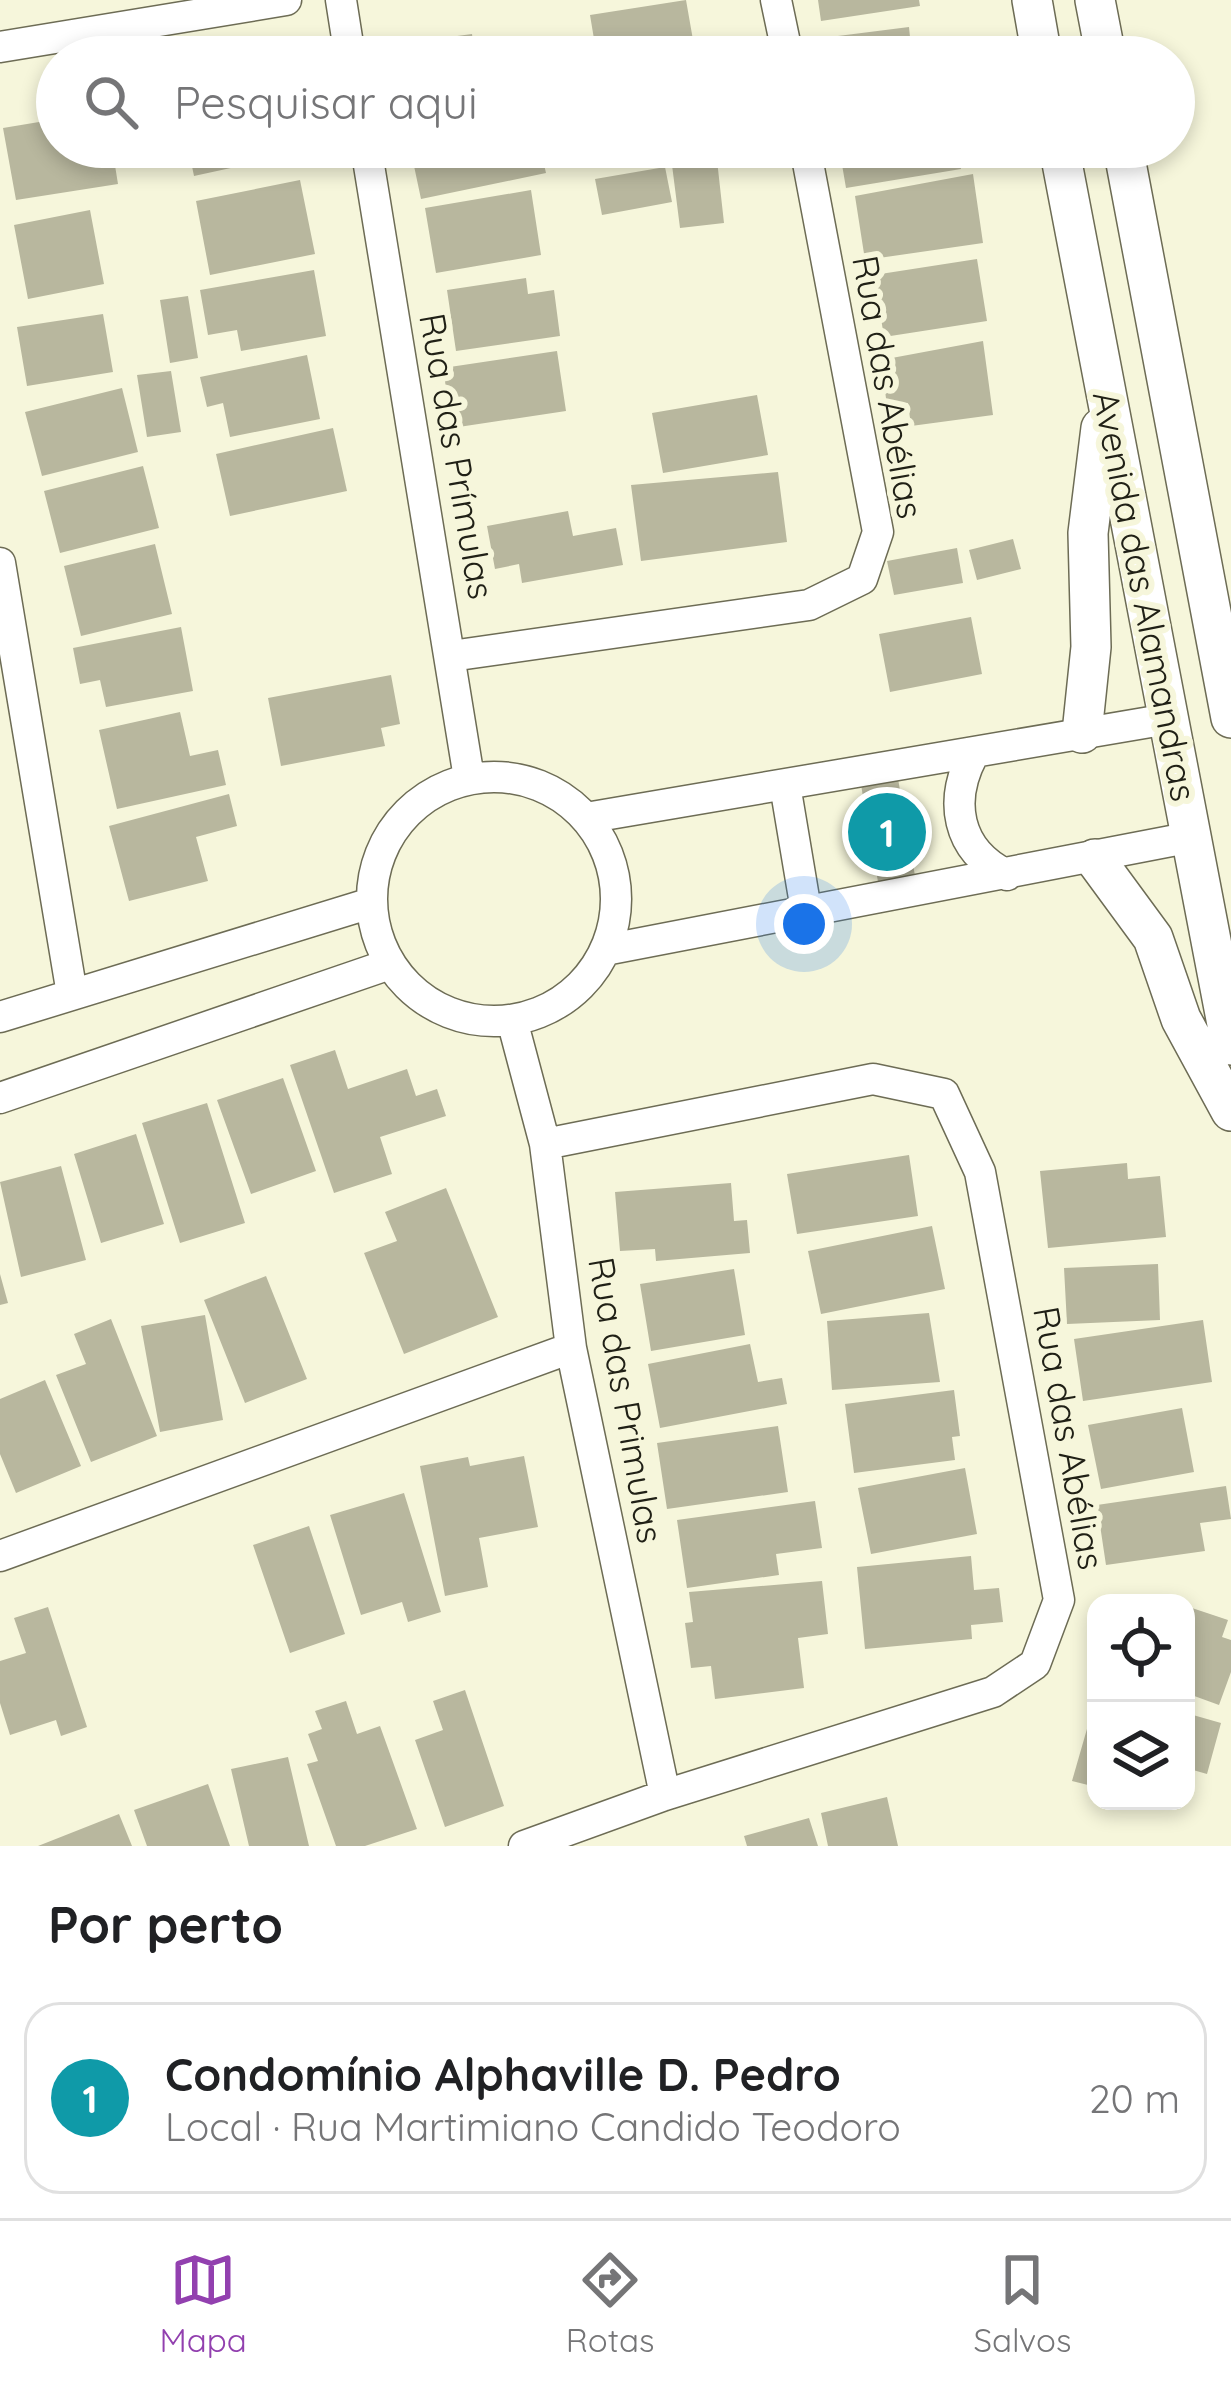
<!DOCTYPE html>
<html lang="pt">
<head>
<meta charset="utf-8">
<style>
  body { margin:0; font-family:Quicksand,sans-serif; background:#f2f2f2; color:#202124 }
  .controls { position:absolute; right:36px; bottom:36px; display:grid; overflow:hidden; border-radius:24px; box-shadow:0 6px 18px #0003 }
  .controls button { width:108px; height:108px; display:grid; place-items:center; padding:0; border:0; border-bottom:3px solid #e0e0e0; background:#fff; color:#202124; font:60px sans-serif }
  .you { position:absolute; left:804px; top:924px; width:42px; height:42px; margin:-30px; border:9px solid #fff; border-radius:50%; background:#1a73e8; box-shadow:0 0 0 18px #1a73e833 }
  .badge { display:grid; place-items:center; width:78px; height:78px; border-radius:50%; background:#9240af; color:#fff; font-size:39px; font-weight:700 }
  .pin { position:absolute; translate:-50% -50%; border:6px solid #fff; box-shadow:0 3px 12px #0006 }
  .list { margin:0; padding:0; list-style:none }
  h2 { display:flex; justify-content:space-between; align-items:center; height:156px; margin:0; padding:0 48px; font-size:51px }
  h2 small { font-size:39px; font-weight:400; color:#757577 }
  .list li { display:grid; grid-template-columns:78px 1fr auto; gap:36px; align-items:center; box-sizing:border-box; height:192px; margin:0 24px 24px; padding:0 24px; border:3px solid #e0e0e0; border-radius:36px }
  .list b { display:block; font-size:45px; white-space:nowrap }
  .list p { margin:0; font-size:39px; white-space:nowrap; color:#757577 }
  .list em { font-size:39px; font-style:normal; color:#757577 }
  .icon { flex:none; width:66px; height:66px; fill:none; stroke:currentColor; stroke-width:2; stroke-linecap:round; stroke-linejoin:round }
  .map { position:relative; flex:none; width:1231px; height:1846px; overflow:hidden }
  .search { position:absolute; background:#fff; box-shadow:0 6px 18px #0003; left:36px; right:36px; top:36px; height:132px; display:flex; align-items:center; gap:30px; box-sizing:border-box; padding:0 42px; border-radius:66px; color:#757577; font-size:45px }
  .sheet { height:372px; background:#fff }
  nav { display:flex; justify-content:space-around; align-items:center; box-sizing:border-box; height:168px; border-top:3px solid #e0e0e0; background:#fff; font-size:33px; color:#757577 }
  nav a { display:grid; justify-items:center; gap:6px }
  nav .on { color:#9240af }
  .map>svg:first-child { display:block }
  .building { fill:#b8b79e }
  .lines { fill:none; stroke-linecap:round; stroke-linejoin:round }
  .minor-casing { stroke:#6d6c55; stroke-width:33 }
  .tertiary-casing { stroke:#6d6c55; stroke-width:42 }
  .minor { stroke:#fff; stroke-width:30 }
  .tertiary { stroke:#fff; stroke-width:39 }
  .labels { text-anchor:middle; stroke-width:12; stroke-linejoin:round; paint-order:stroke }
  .street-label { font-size:36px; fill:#202016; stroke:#f6f6db }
</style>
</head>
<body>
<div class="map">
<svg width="1231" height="1846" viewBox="0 0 1231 1846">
  <rect width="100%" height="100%" fill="#f6f6db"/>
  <path class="building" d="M686 0 696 57H597L590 15Z
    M818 0H919L920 6 821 21Z
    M909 27 912 57H832L830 37Z
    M472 34 474 51 527 44 528 57H400L398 44Z
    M57 119V147H112L118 184 16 200 3 128Z
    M188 147H289L291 155 194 176Z
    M410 147H540L546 173 421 199Z
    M839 147H957L961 169 846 188Z
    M717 160 724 223 680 228 672 165Z
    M665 167 672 202 602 215 595 179Z
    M973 174 983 243 865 260 855 196Z
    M300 180 315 254 210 275 196 201Z
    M531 190 541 255 436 273 425 208Z
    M90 210 104 284 28 299 14 225Z
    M977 259 987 321 884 337 874 275Z
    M314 270 326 336 241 351 237 330 208 335 200 290Z
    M526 278 528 294 554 290 560 336 456 351 447 290Z
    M188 296 198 358 170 363 160 300Z
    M103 314 113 372 27 386 17 327Z
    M983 341 993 415 911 426 908 403 887 406 881 360Z
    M557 351 566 411 452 428 443 368Z
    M307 355 320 419 230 437 223 403 207 407 200 377Z
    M171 371 181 432 147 437 137 375Z
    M122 388 138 452 42 476 25 412Z
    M757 395 768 455 663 473 652 413Z
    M333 428 347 491 230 516 216 454Z
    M143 466 159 528 60 553 44 491Z
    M778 472 787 542 641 561 631 485Z
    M568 511 573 536 616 528 623 565 522 583 519 564 495 569 487 526Z
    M1013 539 1021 569 977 580 969 550Z
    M155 544 172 614 81 636 64 566Z
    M957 548 963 583 894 595 887 561Z
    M971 617 982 674 890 692 879 634Z
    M181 627 193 691 106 707 100 680 80 684 73 648Z
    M391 675 400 724 381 728 385 746 281 766 268 698Z
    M180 712 190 756 218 750 226 785 117 809 99 730Z
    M897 772 904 815 896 816 901 843 909 842 917 887 880 893 872 848 879 847 874 821 867 822 860 778Z
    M229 794 237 826 196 837 208 881 129 901 109 826Z
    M335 1050 348 1089 407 1069 416 1096 437 1089 446 1116 380 1137 392 1174 334 1193 290 1065Z
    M283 1078 316 1171 251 1194 217 1100Z
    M207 1103 245 1223 180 1243 142 1123Z
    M136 1134 164 1224 101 1243 74 1154Z
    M909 1155 918 1216 797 1234 787 1174Z
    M1127 1163 1128 1179 1160 1176 1166 1237 1048 1248 1040 1171Z
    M61 1166 86 1260 21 1277 0 1182Z
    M731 1183 734 1221 747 1220 750 1253 656 1261 655 1249 620 1251 615 1192Z
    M446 1188 498 1317 404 1354 364 1253 397 1241 385 1212Z
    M932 1226 945 1289 821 1314 808 1251Z
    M1158 1264 1160 1320 1067 1324 1064 1268Z
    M734 1269 745 1335 651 1351 640 1284Z
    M0 1274 8 1303 0 1305Z
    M266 1276 307 1379 245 1403 204 1300Z
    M929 1313 940 1382 832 1390 827 1321Z
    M205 1315 223 1420 160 1432 141 1326Z
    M111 1319 157 1436 91 1462 56 1375 86 1364 74 1334Z
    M1203 1320 1212 1382 1083 1401 1074 1339Z
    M750 1344 758 1382 782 1378 787 1404 660 1428 648 1364Z
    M45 1380 81 1466 16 1493 0 1454V1399Z
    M954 1390 960 1436 952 1437 955 1460 854 1473 845 1404Z
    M1182 1408 1194 1472 1101 1489 1088 1425Z
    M778 1426 788 1492 667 1509 657 1443Z
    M524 1456 538 1527 479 1538 488 1587 445 1596 420 1466 468 1457 470 1466Z
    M965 1468 977 1534 871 1554 858 1488Z
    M1226 1486 1231 1519 1200 1523 1205 1551 1106 1565 1097 1505Z
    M404 1493 441 1612 408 1622 402 1602 361 1615 330 1515Z
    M815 1501 822 1548 776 1554 779 1575 687 1588 677 1520Z
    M309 1526 345 1634 290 1653 253 1545Z
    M971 1556 974 1590 999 1588 1003 1622 971 1625 972 1639 865 1649 857 1567Z
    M822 1581 828 1634 798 1638 804 1688 715 1699 711 1666 691 1668 685 1623 693 1622 689 1592Z
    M1186 1606 1228 1620 1222 1637 1231 1640V1672L1219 1705 1186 1693Z
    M48 1607 87 1727 61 1736 56 1720 10 1735 0 1703V1661L26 1653 14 1618Z
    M465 1690 504 1806 445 1827 415 1740 443 1730 433 1701Z
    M346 1701 357 1734 380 1726 417 1829 365 1846H336L307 1764 318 1761 308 1734 322 1729 315 1711Z
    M1186 1713 1221 1723 1207 1774 1186 1768Z
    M1091 1715 1096 1716V1787L1072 1781Z
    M288 1757 309 1846H249L231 1769Z
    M208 1784 230 1846H147L134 1810Z
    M887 1797 898 1846H828L821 1813Z
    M119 1814 132 1846H38Z
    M809 1818 818 1846H747L744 1836Z"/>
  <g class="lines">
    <defs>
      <path id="minor" d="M341 0 350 57
        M776 0 788 57
        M0 47 286 0
        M366 147 469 778
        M0 563 72 994
        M451 656 809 605 862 579 878 532 805 147
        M974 753C948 800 956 850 1007 875
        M372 899a122 122 0 1 1 244 0a122 122 0 1 1-244 0Z
        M785 785 806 910
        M586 818 1168 719
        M605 950 1192 837
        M0 1017 371 903
        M512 1020 545 1144 571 1348 665 1795
        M0 1098 390 964
        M0 1556 571 1348
        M524 1846 665 1795 993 1692 1035 1664 1059 1600 980 1172 944 1094 873 1079 545 1144"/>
      <path id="tertiary" d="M1032 0 1042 57
        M1095 0 1106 57
        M1059 147 1231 1045
        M1123 147 1231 718
        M1082 733 1091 647 1088 533 1101 428
        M1095 859 1153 938 1181 1019 1231 1111"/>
    </defs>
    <use href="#minor" class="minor-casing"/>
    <use href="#tertiary" class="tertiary-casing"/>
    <use href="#minor" class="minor"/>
    <use href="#tertiary" class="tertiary"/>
  </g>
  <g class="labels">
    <g class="street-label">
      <text transform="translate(888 387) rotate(80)" y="13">Rua das Abélias</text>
      <text transform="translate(457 456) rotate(80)" y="13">Rua das Prímulas</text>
      <text transform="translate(1145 596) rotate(79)" y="13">Avenida das Alamandras</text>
      <text transform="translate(626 1400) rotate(80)" y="13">Rua das Primulas</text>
      <text transform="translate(1069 1438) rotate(80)" y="13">Rua das Abélias</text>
    </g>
  </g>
</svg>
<div class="controls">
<button><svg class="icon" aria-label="locate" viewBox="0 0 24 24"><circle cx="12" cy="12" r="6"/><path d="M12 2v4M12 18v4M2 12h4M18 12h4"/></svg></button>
<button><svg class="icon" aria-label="layers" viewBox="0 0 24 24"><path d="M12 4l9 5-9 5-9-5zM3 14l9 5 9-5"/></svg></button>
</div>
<div class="you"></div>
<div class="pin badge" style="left:887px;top:832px;background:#0f9aa8">1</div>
<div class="search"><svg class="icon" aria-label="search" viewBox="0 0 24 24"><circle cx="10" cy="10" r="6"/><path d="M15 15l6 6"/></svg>Pesquisar aqui</div>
</div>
<section class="sheet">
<h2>Por perto<small></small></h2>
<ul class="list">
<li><span class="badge" style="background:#0f9aa8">1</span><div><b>Condomínio Alphaville D. Pedro</b><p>Local · Rua Martimiano Candido Teodoro</p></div><em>20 m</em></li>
</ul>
</section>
<nav>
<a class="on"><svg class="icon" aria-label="map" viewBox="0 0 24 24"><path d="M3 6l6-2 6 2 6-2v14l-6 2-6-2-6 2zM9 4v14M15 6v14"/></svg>Mapa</a>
<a><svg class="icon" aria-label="directions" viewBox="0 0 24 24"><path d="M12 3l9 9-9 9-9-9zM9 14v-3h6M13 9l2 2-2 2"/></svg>Rotas</a>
<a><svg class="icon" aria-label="saved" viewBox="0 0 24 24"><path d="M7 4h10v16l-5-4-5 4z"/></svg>Salvos</a>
</nav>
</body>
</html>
